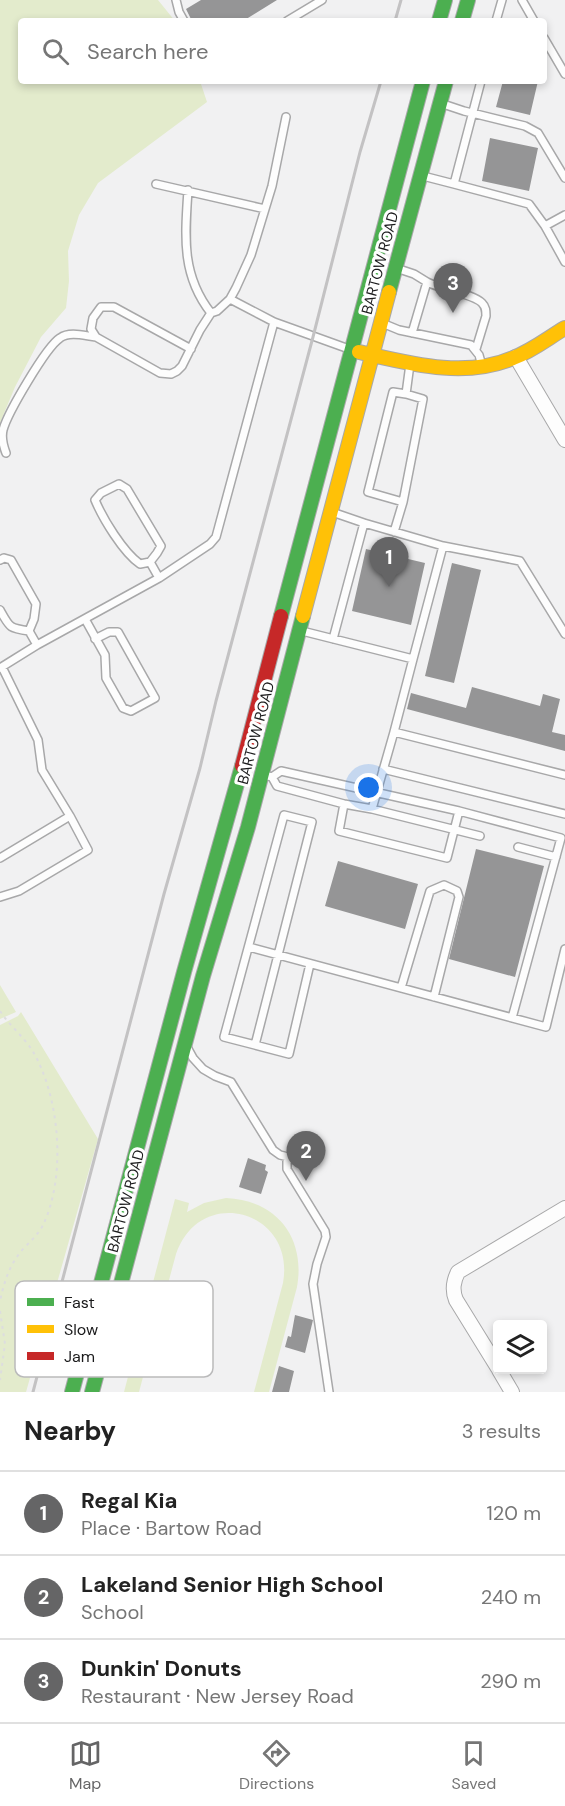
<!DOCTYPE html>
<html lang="en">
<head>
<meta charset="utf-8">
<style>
  body { margin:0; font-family:"DM Sans",sans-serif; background:#f2f2f2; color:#222 }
  .controls { position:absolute; right:18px; bottom:18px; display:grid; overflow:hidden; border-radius:6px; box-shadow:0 3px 9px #0003 }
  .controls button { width:54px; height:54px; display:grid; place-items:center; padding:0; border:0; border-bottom:2px solid #e0e0e0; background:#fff; color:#222; font:30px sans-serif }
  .you { position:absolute; left:369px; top:788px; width:21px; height:21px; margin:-15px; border:4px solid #fff; border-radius:50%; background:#1a73e8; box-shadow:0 0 0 9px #1a73e833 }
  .badge { display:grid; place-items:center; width:39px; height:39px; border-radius:50%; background:#656566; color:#fff; font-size:20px; font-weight:700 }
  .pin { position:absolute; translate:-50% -50px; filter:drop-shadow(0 2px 3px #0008) }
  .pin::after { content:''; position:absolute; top:32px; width:21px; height:18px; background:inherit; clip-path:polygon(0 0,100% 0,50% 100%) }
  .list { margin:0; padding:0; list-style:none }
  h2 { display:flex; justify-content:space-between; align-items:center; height:78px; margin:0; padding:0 24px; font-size:26px }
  h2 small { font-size:20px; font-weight:400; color:#767676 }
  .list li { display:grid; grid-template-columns:39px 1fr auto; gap:18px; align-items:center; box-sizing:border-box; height:84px; padding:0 24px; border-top:2px solid #e0e0e0 }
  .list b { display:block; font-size:22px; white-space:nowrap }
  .list p { margin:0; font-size:20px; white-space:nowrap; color:#767676 }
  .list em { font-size:20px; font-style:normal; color:#767676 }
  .icon { flex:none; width:33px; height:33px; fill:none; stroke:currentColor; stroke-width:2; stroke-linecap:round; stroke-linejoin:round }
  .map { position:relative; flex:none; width:565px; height:1392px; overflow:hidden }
  .search { position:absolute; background:#fff; box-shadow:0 3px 9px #0003; left:18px; right:18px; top:18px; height:66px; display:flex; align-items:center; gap:15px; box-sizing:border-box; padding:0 21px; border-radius:6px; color:#767676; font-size:22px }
  .sheet { height:330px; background:#fff }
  nav { display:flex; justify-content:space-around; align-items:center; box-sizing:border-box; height:84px; border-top:2px solid #e0e0e0; background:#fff; font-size:16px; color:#767676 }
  nav a { display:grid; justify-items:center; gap:3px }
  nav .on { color:#656566 }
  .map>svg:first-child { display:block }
  .green { fill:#e3ebcc }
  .building { fill:#959596 }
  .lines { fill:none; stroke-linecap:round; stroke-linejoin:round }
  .lane-casing { stroke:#a8a8a9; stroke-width:10 }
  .street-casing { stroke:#a8a8a9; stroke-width:16 }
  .fast-casing { stroke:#a8a8a9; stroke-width:16 }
  .slow-casing { stroke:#a8a8a9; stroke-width:16 }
  .jam-casing { stroke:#a8a8a9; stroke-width:16 }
  .path { stroke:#ddddde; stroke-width:2; stroke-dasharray:3 4.5; stroke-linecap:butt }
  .lane { stroke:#fdfdfd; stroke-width:7 }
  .street { stroke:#fdfdfd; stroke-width:14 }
  .fast { stroke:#4caf50; stroke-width:14 }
  .slow { stroke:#ffc107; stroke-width:14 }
  .jam { stroke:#c62828; stroke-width:14 }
  .rail { stroke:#c3c2c3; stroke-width:3 }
  .labels { text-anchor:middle; stroke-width:6; stroke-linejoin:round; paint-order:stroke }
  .street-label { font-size:15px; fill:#1a1a1b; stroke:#fff }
  .key { fill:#fff; stroke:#bababb; stroke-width:1.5 }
  .key-label { font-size:16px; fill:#1a1a1b }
</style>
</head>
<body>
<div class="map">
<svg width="565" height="1392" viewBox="0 0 565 1392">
  <rect width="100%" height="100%" fill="#f1f1f2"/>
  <path class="green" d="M0 0H158L175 21H21V81H200L207 102 98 183 79 215 68 251 69 281 66 308 41 337 15 387 0 423Z
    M0 985 16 1012 0 1019Z
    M21 1012 98 1139 26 1392H0V1025L18 1016Z
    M226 1198C276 1200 306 1237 297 1287L269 1392H254L283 1283C296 1210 200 1184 176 1254L139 1392H124L175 1199 189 1203 187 1212 204 1203Z"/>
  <path class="building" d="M201 0H277L243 21H192L186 9Z
    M503 81H538L530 115 496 107Z
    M490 138 538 148 529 191 482 181Z
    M366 549 425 563 411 625 352 611Z
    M452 563 481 570 454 683 425 676Z
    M472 687 540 706 543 694 560 699 552 732 565 735V751L407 709 411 693 466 708Z
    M476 849 544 866 515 977 449 959Z
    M338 861 418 884 405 929 325 906Z
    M248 1158 266 1165 265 1170 268 1172 261 1194 239 1187Z
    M295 1315 313 1320 305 1353 285 1347 288 1336 291 1337Z
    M279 1366 294 1371 289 1392H272Z"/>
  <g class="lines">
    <defs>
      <path id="lane" d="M176 0 179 12 184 21
        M522 0 534 21
        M287 21 322 0
        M496 21 502 0
        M544 38 565 74
        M443 104 464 111 525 126 538 133 565 178
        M423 176 454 184 481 81
        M156 184 265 209
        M454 184 529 204 545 226
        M188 190C185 236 181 275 211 313
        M565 215 545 226 565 262
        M396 268 414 274 427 282 412 333
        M427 282C440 289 474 294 482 303 486 307 486 311 486 316L476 349
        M230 299 274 322 349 349
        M382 323 399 330 471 345 479 355 482 366
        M191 349 114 307H101L93 318 91 329 96 337 160 373 171 374 177 371 182 366 200 330 211 313 217 311 230 299 236 288 251 255 272 186 286 117
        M6 453C3 445 1 438 3 430 7 414 46 347 60 338 70 331 85 336 96 337
        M403 502 423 399 406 394
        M332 512 364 523 333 639
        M364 523 443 546 413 659
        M394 532 403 502 368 492 393 392 406 394 410 364
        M443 546 520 561 565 634
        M0 560 4 558 11 560 36 604 34 619 29 631 37 645
        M150 562 157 553 161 546 127 489 119 484 101 493 95 500C103 519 123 552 140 564L150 562 159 578
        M0 610C10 628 9 628 29 631
        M85 619 105 655 106 678 123 708 131 711 155 698 118 632H109L95 639
        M302 631 413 659 394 732
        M2 667 38 740 42 770 70 816
        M0 668 37 645 159 578 210 544 216 537 274 322
        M383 769 565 814
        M268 776 272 777 277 786 344 804 372 809 480 836
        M272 777 281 771 459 811 561 838 512 1018
        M344 804 339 831 447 858 459 811
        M372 809 394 732 565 775
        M518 847 556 857
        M0 858 70 816 88 850 19 891 0 897
        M249 947 546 1027 565 949
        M401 988 430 891 444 885 457 891 459 897 434 997
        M255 1045 224 1037 284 815 312 822 255 1045 289 1054 310 964
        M188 1049 193 1058 203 1069 215 1076 231 1082 273 1150 280 1155 292 1158
        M307 1148 287 1161V1169L325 1231 326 1237 317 1264 313 1284 329 1392"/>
      <path id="street" d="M516 357 565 440
        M498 1368 456 1300C452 1290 453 1282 458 1272L565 1208
        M499 1370 512 1392"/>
      <path id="fast" d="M439 21 445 0
        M462 21 468 0
        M389 292 446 81
        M281 616 423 81
        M72 1392 184 972 242 766
        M92 1392 203 976 248 827 303 616"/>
      <path id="slow" d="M359 352C408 363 464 379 513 358 532 351 548 338 565 328
        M303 616 389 292"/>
      <path id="jam" d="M242 766 281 616"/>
    </defs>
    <use href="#lane" class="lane-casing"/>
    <use href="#street" class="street-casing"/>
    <use href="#fast" class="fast-casing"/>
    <use href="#slow" class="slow-casing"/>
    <use href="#jam" class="jam-casing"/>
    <path class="path" d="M0 1011C9 1025 23 1036 32 1050 60 1096 67 1178 42 1227 37 1235 31 1241 24 1248 10 1263 4 1282 0 1301
      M0 1311 5 1344 0 1380"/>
    <use href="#lane" class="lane"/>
    <use href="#street" class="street"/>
    <use href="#fast" class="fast"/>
    <use href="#slow" class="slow"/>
    <use href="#jam" class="jam"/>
    <path class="rail" d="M395 21 401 0
      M33 1392 164 894 200 768 216 701 313 337 360 152 381 81"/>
  </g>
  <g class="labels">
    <g class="street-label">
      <text transform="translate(380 263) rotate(-75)" y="5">BARTOW ROAD</text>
      <text transform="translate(256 733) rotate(-75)" y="5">BARTOW ROAD</text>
      <text transform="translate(126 1201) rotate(-75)" y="5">BARTOW ROAD</text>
    </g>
  </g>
  <rect x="15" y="1281" width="198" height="96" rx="9" class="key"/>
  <rect x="27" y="1298" width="27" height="8" fill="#4caf50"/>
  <rect x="27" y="1325" width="27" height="8" fill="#ffc107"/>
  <rect x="27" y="1352" width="27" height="8" fill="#c62828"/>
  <g class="key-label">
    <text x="64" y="1308">Fast</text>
    <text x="64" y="1335">Slow</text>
    <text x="64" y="1362">Jam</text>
  </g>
</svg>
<div class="controls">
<button><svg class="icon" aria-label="layers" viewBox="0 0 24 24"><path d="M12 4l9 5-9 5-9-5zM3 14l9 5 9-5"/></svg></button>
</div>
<div class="you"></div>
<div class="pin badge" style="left:389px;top:587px">1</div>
<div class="pin badge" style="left:306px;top:1181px">2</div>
<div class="pin badge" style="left:453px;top:313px">3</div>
<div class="search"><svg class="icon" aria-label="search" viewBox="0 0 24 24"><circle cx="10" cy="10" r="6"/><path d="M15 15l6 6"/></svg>Search here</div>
</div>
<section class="sheet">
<h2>Nearby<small>3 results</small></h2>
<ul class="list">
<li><span class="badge">1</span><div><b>Regal Kia</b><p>Place · Bartow Road</p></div><em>120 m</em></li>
<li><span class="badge">2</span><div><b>Lakeland Senior High School</b><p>School</p></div><em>240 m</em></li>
<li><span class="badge">3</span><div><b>Dunkin' Donuts</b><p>Restaurant · New Jersey Road</p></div><em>290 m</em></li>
</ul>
</section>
<nav>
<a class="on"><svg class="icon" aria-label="map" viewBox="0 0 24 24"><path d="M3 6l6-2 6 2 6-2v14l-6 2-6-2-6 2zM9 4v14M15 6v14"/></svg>Map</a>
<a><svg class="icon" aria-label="directions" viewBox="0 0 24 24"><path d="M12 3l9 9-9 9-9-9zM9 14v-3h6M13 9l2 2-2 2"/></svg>Directions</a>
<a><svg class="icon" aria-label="saved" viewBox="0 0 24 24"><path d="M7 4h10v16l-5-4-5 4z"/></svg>Saved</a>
</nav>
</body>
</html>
